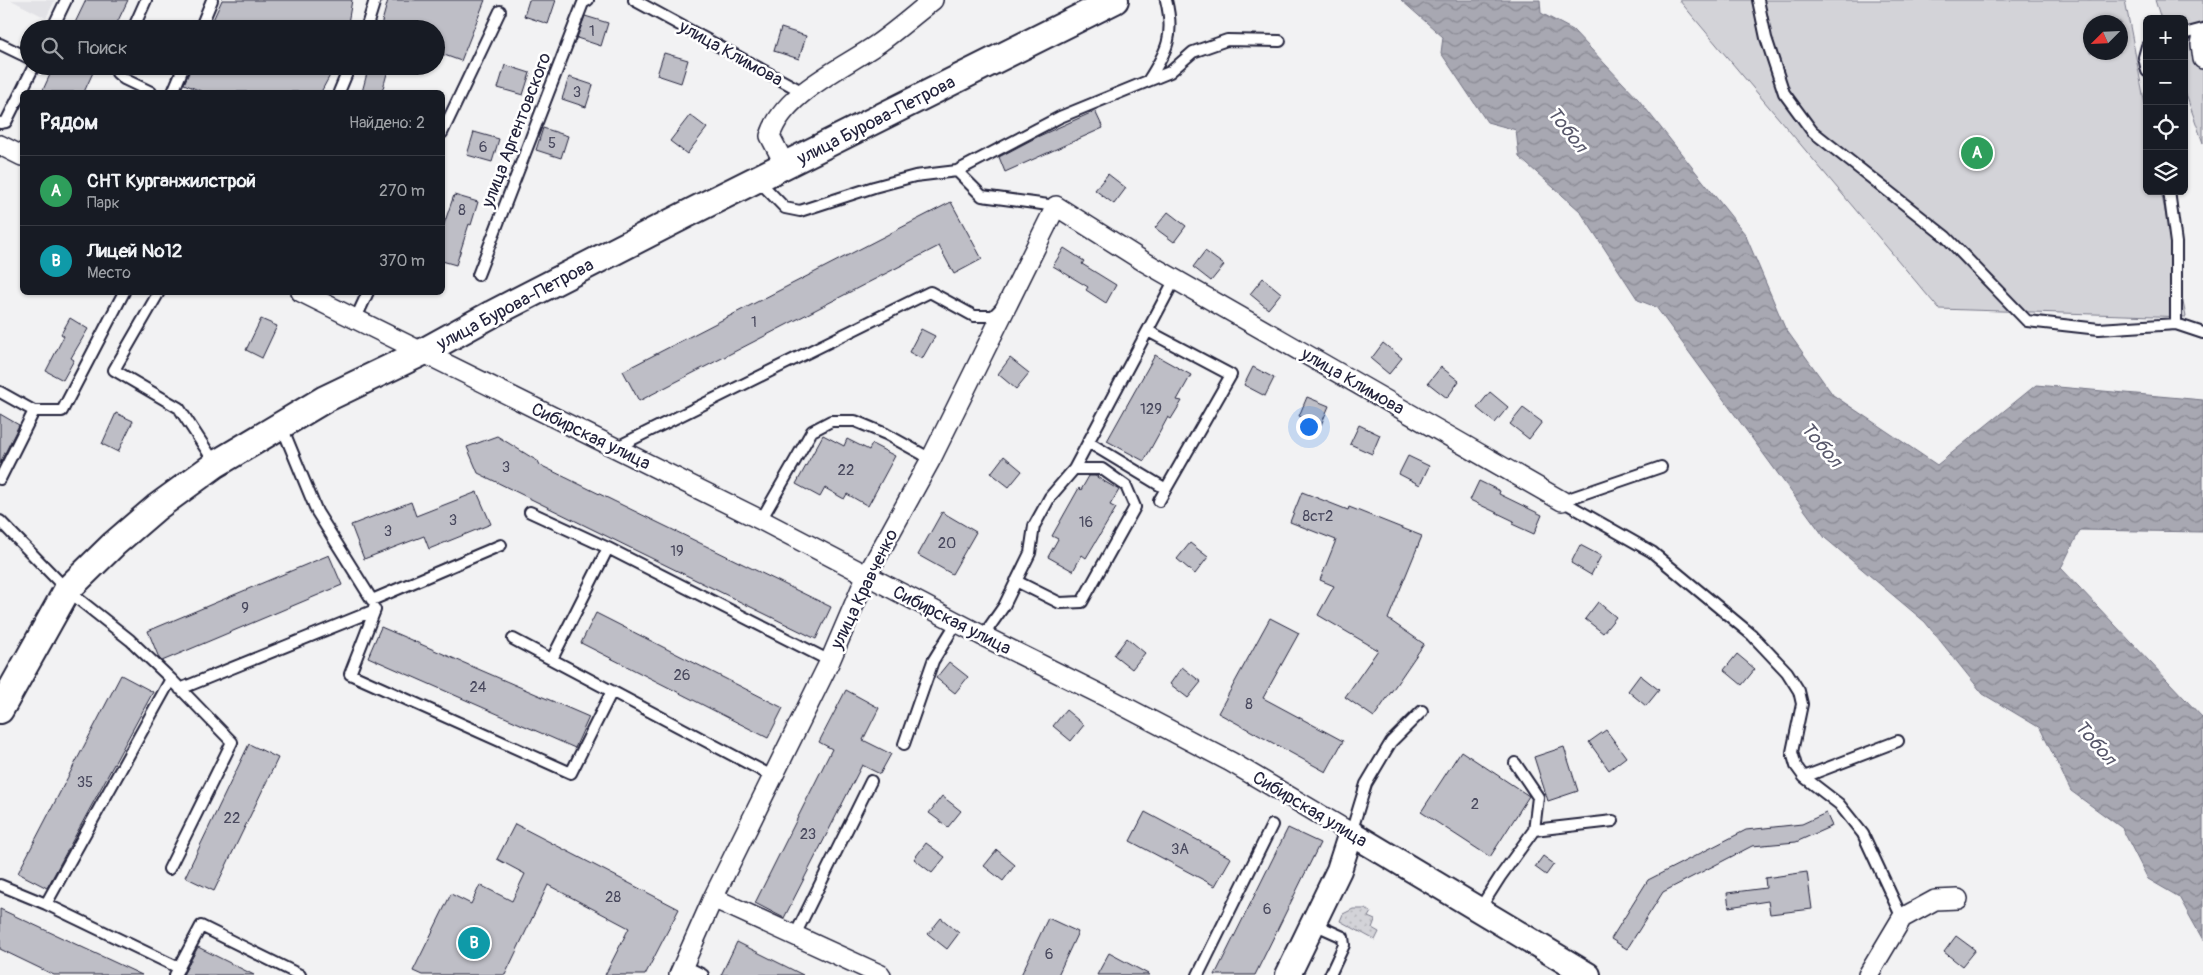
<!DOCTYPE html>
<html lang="ru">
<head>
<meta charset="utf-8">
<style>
  body { margin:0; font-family:Pangolin,sans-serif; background:#20242c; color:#f1f3f6 }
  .controls { position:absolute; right:15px; top:15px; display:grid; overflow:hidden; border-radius:8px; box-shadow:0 1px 4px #0004 }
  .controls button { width:45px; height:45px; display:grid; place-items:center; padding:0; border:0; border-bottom:1px solid #363941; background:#171b24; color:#f1f3f6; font:25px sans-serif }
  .compass { position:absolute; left:2083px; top:15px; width:45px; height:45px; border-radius:50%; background:#171b24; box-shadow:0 1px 4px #0004; rotate:246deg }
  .you { position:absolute; left:1308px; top:426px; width:18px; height:18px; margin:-12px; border:4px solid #fff; border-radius:50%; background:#1a73e8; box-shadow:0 0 0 8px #1a73e833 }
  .badge { display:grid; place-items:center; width:32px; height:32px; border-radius:50%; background:#d1495b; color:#fff; font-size:16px; font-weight:700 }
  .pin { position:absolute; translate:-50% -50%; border:2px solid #fff; box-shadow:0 1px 5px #0006 }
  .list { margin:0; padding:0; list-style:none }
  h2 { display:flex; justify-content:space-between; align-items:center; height:65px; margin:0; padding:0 20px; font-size:21px }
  h2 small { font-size:16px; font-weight:400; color:#9ea1a6 }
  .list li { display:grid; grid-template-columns:32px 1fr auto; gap:15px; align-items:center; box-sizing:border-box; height:70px; padding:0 20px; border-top:1px solid #363941 }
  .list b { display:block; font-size:19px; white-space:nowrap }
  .list p { margin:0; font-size:16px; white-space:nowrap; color:#9ea1a6 }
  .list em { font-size:16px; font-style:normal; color:#9ea1a6 }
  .icon { flex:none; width:28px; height:28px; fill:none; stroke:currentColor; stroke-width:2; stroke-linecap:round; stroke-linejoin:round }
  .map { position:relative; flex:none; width:2203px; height:975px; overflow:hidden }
  .search { position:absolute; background:#171b24; box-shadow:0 1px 4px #0004; left:20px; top:20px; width:425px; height:55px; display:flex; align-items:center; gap:12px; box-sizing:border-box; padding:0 18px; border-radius:28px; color:#9ea1a6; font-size:19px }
  .panel { position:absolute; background:#171b24; box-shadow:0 1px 4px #0004; left:20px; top:90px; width:425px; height:205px; border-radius:8px }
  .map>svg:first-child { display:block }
  .built { fill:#e2e2e6 }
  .grass { fill:url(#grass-dots); stroke:#7a7a8a }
  .garden { fill:#d3d3d8; stroke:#7a7a8a; fill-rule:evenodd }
  .water { fill:url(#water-waves); stroke:#727282 }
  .building { fill:#bebec6; stroke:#22223b }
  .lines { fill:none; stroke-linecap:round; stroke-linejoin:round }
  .service-casing { stroke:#22223b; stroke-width:14 }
  .minor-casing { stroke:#22223b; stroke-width:22 }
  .tertiary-casing { stroke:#22223b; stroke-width:28 }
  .secondary-casing { stroke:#22223b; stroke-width:30 }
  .service { stroke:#fff; stroke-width:10 }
  .minor { stroke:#fff; stroke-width:19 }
  .tertiary { stroke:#fff; stroke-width:24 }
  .secondary { stroke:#fff; stroke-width:26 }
  .labels { text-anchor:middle; stroke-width:5; stroke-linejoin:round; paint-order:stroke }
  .number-label { font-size:15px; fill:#49495e }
  .street-label { font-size:18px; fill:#22223b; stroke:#fff }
  .water-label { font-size:19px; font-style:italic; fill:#58586b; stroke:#fff }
</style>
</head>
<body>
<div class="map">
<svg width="2203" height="975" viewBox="0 0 2203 975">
  <defs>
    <pattern id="grass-dots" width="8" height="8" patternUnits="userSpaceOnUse" patternTransform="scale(1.25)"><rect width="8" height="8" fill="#d3d3d8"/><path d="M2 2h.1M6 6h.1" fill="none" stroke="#b5b5ba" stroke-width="1.8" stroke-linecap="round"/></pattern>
    <pattern id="water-waves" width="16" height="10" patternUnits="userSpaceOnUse" patternTransform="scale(1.25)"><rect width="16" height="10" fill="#a8a8b2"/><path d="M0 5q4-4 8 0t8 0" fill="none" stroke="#888892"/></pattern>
  </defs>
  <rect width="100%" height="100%" fill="#f2f2f3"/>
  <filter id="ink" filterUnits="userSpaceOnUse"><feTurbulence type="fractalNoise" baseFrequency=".02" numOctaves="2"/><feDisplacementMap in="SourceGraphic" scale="10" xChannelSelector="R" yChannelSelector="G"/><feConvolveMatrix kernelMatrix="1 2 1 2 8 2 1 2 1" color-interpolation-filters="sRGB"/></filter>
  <g filter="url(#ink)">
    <path class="built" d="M11 0H55L46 18Z"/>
    <path class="grass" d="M1353 909H1365L1371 912 1368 917 1375 920 1372 928 1379 932 1375 940 1340 921 1343 914Z"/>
    <path class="garden" d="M1679 0H2125L2147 115V191H2161L2186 317 1939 309ZM2090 22H2120V52H2090Z
      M2155 0H2203V143L2184 89V19H2161Z"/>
    <path class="water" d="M1401 0H1540L1541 13 1573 30 1638 99 1745 234 1785 328 1833 395 1937 465 2036 385 2203 400V532L2080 530 2061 568 2203 718V940L2179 897 2148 879 2122 828 2071 791 2040 728 1983 694 1925 622 1825 538 1656 307 1638 300 1580 211 1519 157 1516 130 1487 122 1441 53 1443 37Z"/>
    <path class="building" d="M86 0H128L114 29H72Z
      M222 0H352L347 29H209Z
      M388 0H485L461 61 436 52V29H380Z
      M529 0H556L548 24 524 16Z
      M585 16 608 23 601 46 577 38Z
      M781 28 806 36 799 59 774 51Z
      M664 53 688 60 681 83 657 75Z
      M505 65 530 73 523 95 498 88Z
      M54 66H96L84 92H42Z
      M192 66H335L321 92H203L184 84Z
      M369 66H389L382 92H362Z
      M569 77 593 85 586 107 562 99Z
      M1095 111 1103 128 1005 172 999 157 1037 137Z
      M690 115 707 128 687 154 670 141Z
      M543 128 568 136 561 158 536 150Z
      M474 132 499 139 492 162 467 155Z
      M1108 174 1126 188 1114 204 1095 190Z
      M454 195 478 202 471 225 469 224 456 265 442 261V230Z
      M951 202 982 259 954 274 939 246 639 401 623 371Z
      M1168 212 1186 226 1174 242 1155 228Z
      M1064 248 1084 261 1082 264 1116 285 1106 303 1086 290 1088 287 1053 266Z
      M1205 251 1224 265 1211 281 1193 267Z
      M1263 278 1281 293 1268 309 1250 294Z
      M70 318 88 329 71 358 74 360 63 380 46 371 64 336 61 334Z
      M261 319 277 326 262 358 246 350Z
      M921 329 935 336 922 359 909 352Z
      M1383 343 1402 358 1389 374 1371 359Z
      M1155 355 1191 375 1177 400 1182 401 1171 419 1168 417 1144 461 1107 441Z
      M1010 358 1029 373 1016 389 998 374Z
      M1253 367 1274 378 1265 396 1244 385Z
      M1441 367 1459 381 1447 398 1428 383Z
      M1490 392 1508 407 1495 423 1477 408Z
      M1307 397 1329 406 1321 425 1299 416Z
      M1523 408 1542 422 1529 439 1510 424Z
      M116 413 133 421 118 452 102 444Z
      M0 414 19 425 0 463Z
      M1359 425 1380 435 1372 454 1350 444Z
      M823 435 844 446 847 439 869 450 872 444 895 456 868 506 847 494 844 499 825 488 820 497 796 484Z
      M497 436 539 462 538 464 831 607 816 639 478 473 467 447Z
      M1004 456 1022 471 1009 487 991 473Z
      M1408 456 1429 466 1420 485 1399 474Z
      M1089 476H1095L1119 490 1110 505 1116 508 1086 558 1082 555 1073 571 1048 557 1058 539 1052 536 1079 488 1081 490Z
      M1479 481 1500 491 1499 494 1542 515 1534 534 1512 524 1514 521 1470 500Z
      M477 492 491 524 429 549 424 536 364 559 351 525 411 502 416 516Z
      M1302 492 1348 510 1349 507 1422 536 1388 619 1424 644 1374 717 1345 697 1378 650 1318 615 1334 586 1320 580 1336 540 1290 522Z
      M942 512 976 532 952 574 918 555Z
      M1190 543 1208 557 1195 574 1177 559Z
      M1580 545 1601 556 1591 575 1571 563Z
      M329 555 342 585 162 661 159 658 148 631Z
      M1598 602 1616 617 1603 633 1585 619Z
      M596 613 783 708 768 738 581 643Z
      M1270 618 1299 633 1263 698 1343 741 1326 772 1218 713Z
      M381 627 589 717 575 748 368 657Z
      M1127 638 1145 653 1132 669 1114 655Z
      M1737 654 1755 669 1742 685 1724 670Z
      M949 662 968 677 955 693 936 678Z
      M1182 667 1201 682 1188 698 1170 684Z
      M121 675 153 692 47 888 18 873Z
      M1640 675 1659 690 1646 706 1628 691Z
      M846 690 879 708 863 740 891 754 880 774 862 765 784 918 755 903 832 749 819 742Z
      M1066 710 1084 725 1071 741 1053 726Z
      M1606 730 1626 757 1609 770 1589 742Z
      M249 744 278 758 214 891 185 877Z
      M1564 747 1578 791 1548 801 1534 757Z
      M1461 751 1529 796 1490 857 1421 812Z
      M942 796 961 811 948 827 929 813Z
      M1145 812 1231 858 1215 886 1130 841Z
      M1826 813 1832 826 1796 842 1752 846 1663 892 1627 949 1611 939 1648 880 1746 830 1802 824Z
      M515 824 679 909 645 975H605L629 928 548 885 505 975H422L413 971 451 894 471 904 480 885 512 901 525 874 497 859Z
      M1288 828 1320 843 1255 975H1215Z
      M926 843 945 857 932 873 914 859Z
      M997 850 1015 865 1003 881 984 866Z
      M1543 856 1554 864 1546 875 1535 867Z
      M1807 872 1812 909 1770 914 1768 901 1729 907 1727 893 1766 888 1765 878Z
      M0 909 142 975H54L0 949Z
      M941 918 959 933 947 949 928 934Z
      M1048 918 1078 932 1058 975H1021Z
      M1956 936 1975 950 1962 966 1944 952Z
      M737 942 803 975H721Z
      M198 947 254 975H183Z
      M1109 953 1150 975H1097Z"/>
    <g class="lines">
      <defs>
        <path id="service" d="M634 0 803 92
          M1758 0 1766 38 1784 93 1812 131 1946 237 2027 321 2099 329 2176 324V243L2169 191
          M52 29 66 0
          M133 29 146 0
          M200 29 212 0
          M366 29 375 0
          M2184 34 2203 29
          M0 44 29 58
          M2147 46 2144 57 2147 71
          M118 66 117 73 124 79 151 92
          M1148 81C1167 51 1175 36 1166 0
          M173 92 184 66
          M339 92 350 66
          M0 123 6 122 34 66
          M442 133 500 11
          M957 171 1060 117 1170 72 1193 52 1227 40 1280 41
          M758 180 785 208 800 211 874 187 915 176 957 171 982 196 1056 206
          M478 275 583 3 588 0
          M159 292 114 370 179 408 215 463
          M356 318 368 292
          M2176 324 2203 333
          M1148 331 1231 375 1159 501
          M0 392 34 411H62L124 292
          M282 427 317 512 372 600 501 545
          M1088 442 1166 489
          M615 448 930 292 974 316H993L1001 308
          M1074 469 1175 279
          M0 479 34 411
          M1562 501 1652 552 1752 635 1787 672 1799 691 1802 704 1792 752 1796 766 1804 777 1839 804 1863 834 1902 918
          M1562 501 1661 467
          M530 512 608 548
          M761 520 812 431 831 421H855L886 434 931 459
          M0 521 67 590 130 640 171 679 46 904 0 885
          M375 610 350 674 571 773 612 691
          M983 636 1004 606 1030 553 1034 526 1050 497 1074 469H1102L1126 486 1135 507 1082 602 1060 603 1016 581
          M513 639 772 776
          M552 659 608 548 830 661
          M180 689 375 610 374 608
          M904 744 933 661 957 622
          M1804 777 1898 741
          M1534 830 1613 821
          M1351 833 1366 784 1391 742 1422 711
          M169 869 232 742 171 679
          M46 904 179 968
          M1479 910 1500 877 1534 830 1538 797 1515 763
          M1314 924 1343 937 1344 945 1330 975
          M795 935 871 781
          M683 965 703 975
          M175 975 201 926 300 975
          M1198 975 1272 825"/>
        <path id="minor" d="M2203 35 2201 44 2203 59
          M0 145 22 156
          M785 165 770 136C783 94 841 69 876 45 896 31 914 15 933 0
          M301 292 761 520 983 636 1112 700 1231 762 1351 833
          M713 898 881 975
          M679 975 713 898 830 661 866 577 931 459 1056 206 1143 261 1562 501
          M1868 975 1902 918 1935 900 1958 899"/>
        <path id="tertiary" d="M1288 975 1339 870 1351 833 1588 975"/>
        <path id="secondary" d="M0 710 67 590 114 544 157 507 216 464 325 399 423 352 492 314 693 211 1115 0"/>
      </defs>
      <use href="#service" class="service-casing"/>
      <use href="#minor" class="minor-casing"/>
      <use href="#tertiary" class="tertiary-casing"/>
      <use href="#secondary" class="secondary-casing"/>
      <use href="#service" class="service"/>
      <use href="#minor" class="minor"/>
      <use href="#tertiary" class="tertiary"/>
      <use href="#secondary" class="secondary"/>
    </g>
  </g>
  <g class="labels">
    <g class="number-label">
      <text x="592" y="36">1</text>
      <text x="577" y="97">3</text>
      <text x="552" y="148">5</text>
      <text x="483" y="152">6</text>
      <text x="462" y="215">8</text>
      <text x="754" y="327">1</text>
      <text x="1151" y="414">129</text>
      <text x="506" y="472">3</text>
      <text x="846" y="475">22</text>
      <text x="1318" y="521">8ст2</text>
      <text x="453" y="525">3</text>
      <text x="1086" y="527">16</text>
      <text x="388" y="536">3</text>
      <text x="947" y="548">20</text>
      <text x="677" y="556">19</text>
      <text x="245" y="613">9</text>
      <text x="682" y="680">26</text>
      <text x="478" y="692">24</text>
      <text x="1249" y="709">8</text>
      <text x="85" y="787">35</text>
      <text x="1475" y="809">2</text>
      <text x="232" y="823">22</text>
      <text x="808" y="839">23</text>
      <text x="1180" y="854">3А</text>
      <text x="613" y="902">28</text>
      <text x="1267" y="914">6</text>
      <text x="1049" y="959">6</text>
    </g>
    <g class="street-label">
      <text transform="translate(731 53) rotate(29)" y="6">улица Климова</text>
      <text transform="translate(876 120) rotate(-27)" y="6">улица Бурова-Петрова</text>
      <text transform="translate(516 130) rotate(-69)" y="6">улица Аргентовского</text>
      <text transform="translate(515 304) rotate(-28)" y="6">улица Бурова-Петрова</text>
      <text transform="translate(1353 381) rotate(30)" y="6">улица Климова</text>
      <text transform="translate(591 436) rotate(26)" y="6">Сибирская улица</text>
      <text transform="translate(864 589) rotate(-64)" y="6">улица Кравченко</text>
      <text transform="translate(952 620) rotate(27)" y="6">Сибирская улица</text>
      <text transform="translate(1310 809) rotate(31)" y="6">Сибирская улица</text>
    </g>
    <g class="water-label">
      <text transform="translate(1568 129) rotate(52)" y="7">Тобол</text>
      <text transform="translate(1822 444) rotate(50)" y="7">Тобол</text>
      <text transform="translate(2096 742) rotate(49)" y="7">Тобол</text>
    </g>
  </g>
</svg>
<div class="controls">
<button>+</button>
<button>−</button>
<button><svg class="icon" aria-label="locate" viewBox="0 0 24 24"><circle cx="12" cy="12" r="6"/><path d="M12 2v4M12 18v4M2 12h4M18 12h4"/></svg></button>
<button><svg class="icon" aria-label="layers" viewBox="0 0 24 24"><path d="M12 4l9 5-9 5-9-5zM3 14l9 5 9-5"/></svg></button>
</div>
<svg class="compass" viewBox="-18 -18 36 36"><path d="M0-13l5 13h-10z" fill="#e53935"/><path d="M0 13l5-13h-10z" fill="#9ea1a6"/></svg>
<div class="you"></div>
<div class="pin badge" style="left:1977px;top:153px;background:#2e9e5b">A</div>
<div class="pin badge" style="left:474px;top:943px;background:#0f9aa8">B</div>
<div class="search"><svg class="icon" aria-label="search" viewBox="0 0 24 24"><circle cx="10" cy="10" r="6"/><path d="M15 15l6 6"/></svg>Поиск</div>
<section class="panel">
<h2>Рядом<small>Найдено: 2</small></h2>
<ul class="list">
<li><span class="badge" style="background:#2e9e5b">A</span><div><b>СНТ Курганжилстрой</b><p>Парк</p></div><em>270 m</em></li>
<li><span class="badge" style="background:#0f9aa8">B</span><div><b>Лицей №12</b><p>Место</p></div><em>370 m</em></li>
</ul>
</section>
</div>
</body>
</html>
